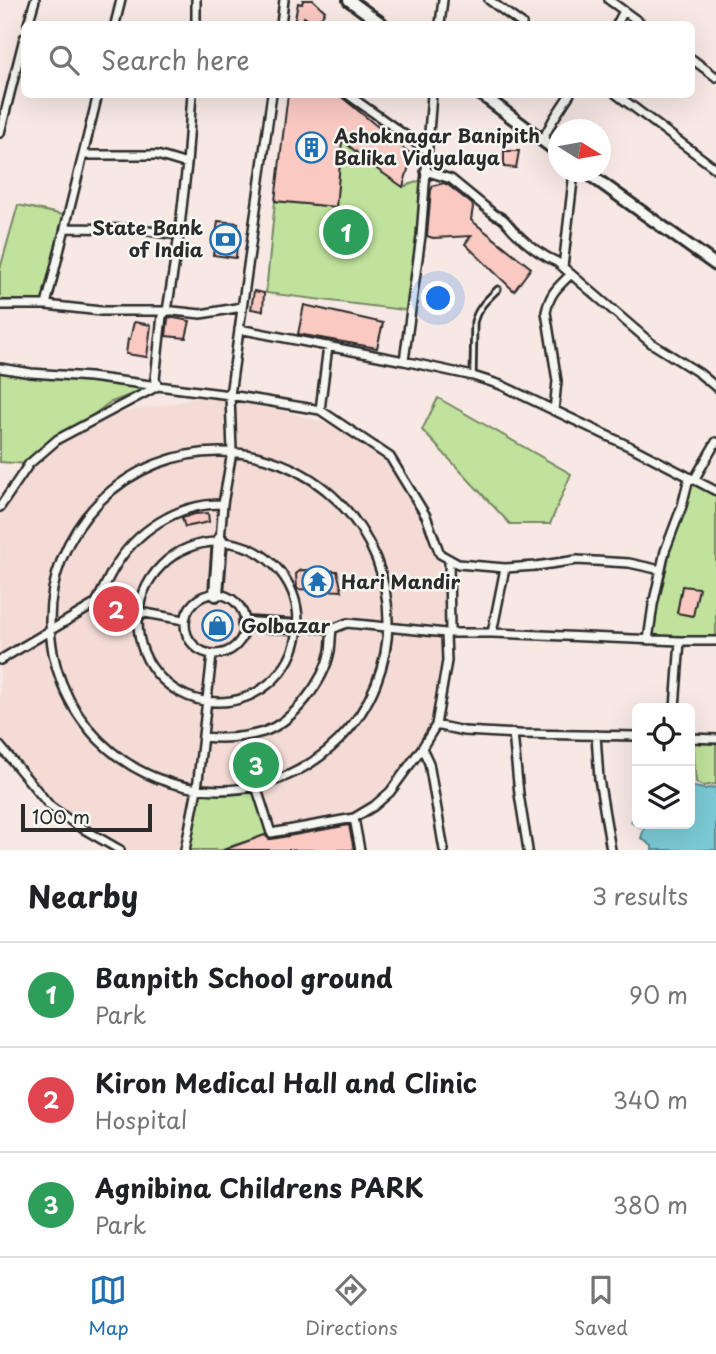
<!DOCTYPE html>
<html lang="en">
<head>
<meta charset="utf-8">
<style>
  body { margin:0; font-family:"Playpen Sans",sans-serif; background:#f2f2f2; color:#202124 }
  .controls { position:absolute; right:21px; bottom:21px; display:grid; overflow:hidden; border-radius:10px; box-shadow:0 7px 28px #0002 }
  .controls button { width:63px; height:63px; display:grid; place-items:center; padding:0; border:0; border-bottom:2px solid #e0e0e0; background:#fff; color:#202124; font:35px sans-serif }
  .compass { position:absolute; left:548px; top:119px; width:63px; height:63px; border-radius:50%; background:#fff; box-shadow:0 7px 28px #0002; rotate:101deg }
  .scale { position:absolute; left:21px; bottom:18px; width:131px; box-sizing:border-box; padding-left:7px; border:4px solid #2b2b2b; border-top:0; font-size:19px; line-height:24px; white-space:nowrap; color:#2b2b2b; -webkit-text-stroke:5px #f6f6f2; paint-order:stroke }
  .you { position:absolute; left:439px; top:299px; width:24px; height:24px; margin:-18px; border:5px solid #fff; border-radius:50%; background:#1a73e8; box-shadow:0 0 0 10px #1a73e833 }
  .badge { display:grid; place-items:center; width:46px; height:46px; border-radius:50%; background:#1f6fb2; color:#fff; font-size:23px; font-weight:700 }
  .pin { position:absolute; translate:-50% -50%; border:4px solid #fff; box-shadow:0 2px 7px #0006 }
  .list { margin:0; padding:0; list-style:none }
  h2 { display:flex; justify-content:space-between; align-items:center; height:91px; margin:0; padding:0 28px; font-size:30px }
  h2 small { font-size:23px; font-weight:400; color:#757577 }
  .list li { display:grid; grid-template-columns:46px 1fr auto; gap:21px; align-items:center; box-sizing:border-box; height:105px; padding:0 28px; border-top:2px solid #e0e0e0 }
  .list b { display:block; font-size:26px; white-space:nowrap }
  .list p { margin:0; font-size:23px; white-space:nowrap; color:#757577 }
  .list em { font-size:23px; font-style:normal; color:#757577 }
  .icon { flex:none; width:38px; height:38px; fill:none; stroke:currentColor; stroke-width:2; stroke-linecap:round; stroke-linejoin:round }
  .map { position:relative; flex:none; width:716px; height:850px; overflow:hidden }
  .search { position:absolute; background:#fff; box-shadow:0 7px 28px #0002; left:21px; right:21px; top:21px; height:77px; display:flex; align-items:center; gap:18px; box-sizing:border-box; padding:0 24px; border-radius:10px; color:#757577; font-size:26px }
  .sheet { height:406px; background:#fff }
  nav { display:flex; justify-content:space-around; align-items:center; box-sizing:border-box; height:98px; border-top:2px solid #e0e0e0; background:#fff; font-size:19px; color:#757577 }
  nav a { display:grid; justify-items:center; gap:4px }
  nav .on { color:#1f6fb2 }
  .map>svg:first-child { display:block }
  .built { fill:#f4dbd6 }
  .green { fill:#c0e29c; stroke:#768664; stroke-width:2 }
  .water { fill:#7acad5; stroke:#5a8a91; stroke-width:2 }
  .building { fill:#f9c9c2; stroke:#2b2b2b; stroke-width:2 }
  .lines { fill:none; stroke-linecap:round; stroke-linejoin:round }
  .lane-casing { stroke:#2b2b2b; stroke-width:9 }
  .street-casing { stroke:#2b2b2b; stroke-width:12 }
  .secondary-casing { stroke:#2b2b2b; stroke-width:16 }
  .primary-casing { stroke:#2b2b2b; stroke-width:18 }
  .lane { stroke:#f6f6f2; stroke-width:3.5 }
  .street { stroke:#f6f6f2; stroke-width:7 }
  .secondary { stroke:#f6f6f2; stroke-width:10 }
  .primary { stroke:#f6f6f2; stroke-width:12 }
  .labels { text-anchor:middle; stroke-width:5; stroke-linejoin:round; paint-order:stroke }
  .poi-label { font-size:19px; font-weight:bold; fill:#2b2b2b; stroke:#f6f6f2; text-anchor:start }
</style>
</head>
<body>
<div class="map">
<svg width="716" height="850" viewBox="0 0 716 850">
  <rect width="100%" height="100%" fill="#f7e8e4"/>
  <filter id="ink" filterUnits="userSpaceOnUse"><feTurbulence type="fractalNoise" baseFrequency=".0143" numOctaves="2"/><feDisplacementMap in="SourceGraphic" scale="14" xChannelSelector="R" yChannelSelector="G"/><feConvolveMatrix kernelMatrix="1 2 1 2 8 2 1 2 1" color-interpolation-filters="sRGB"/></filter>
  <g filter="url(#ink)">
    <path class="built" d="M219 394 348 429 400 474 437 547 450 633H446L447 661 436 725 422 748 354 818 359 850H122L50 806 0 745V507L29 464 97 418Z"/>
    <path class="green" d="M342 140 374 167 403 187 424 179 411 311 266 293 275 201 336 207Z
      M18 205 68 216 46 305 0 306V269Z
      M0 372 148 388 109 403 29 464 0 462Z
      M438 398 571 474 550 524H510L422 430Z
      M689 478 716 491V640H648L664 558Z
      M693 738 716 739V784L703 786 696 783Z
      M257 751 268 774 254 783 245 756Z
      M256 786 271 833 229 847 230 850H185L197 789 224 790Z"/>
    <path class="water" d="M690 786 704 789 716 787V850H652V846L641 838 644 829 631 822 637 810V824H690Z"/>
    <path class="building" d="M303 0H313L325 11 317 24 304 17 303 24H294L298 3 302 4Z
      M288 94H338L412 155 403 187 374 167 342 140 336 207 275 201Z
      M504 151H519L516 168 504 167Z
      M444 183 448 185 472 204 473 207 471 220 531 268 514 291 465 244 471 236 433 238 427 236 431 190 433 186Z
      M218 221 238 223 236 258 213 255Z
      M254 291 264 293 263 311 251 309Z
      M304 305 383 323 377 348 298 334Z
      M169 317 190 321 186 338 166 336 168 319Z
      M134 322 151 325 147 357 126 354 128 339H130Z
      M208 513 209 522 185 527 182 518 195 514Z
      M301 570 337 571 342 591 297 589 296 574Z
      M682 586 699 588 693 616 677 613Z
      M349 825 354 850H223L265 835 269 839H272Z"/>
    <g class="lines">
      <defs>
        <path id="lane" d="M473 376 474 322C478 307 487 300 498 289"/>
        <path id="street" d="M489 0 522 24
          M609 0 642 24
          M28 24 35 0
          M115 24 121 0
          M196 24V0
          M281 24 284 0
          M440 24 443 0
          M617 24 624 11
          M692 59 716 77
          M347 94 426 150
          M616 94 716 169
          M0 133 24 38
          M542 141 553 120 570 94
          M83 155H157L187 164 192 94
          M425 171 451 179 495 215C505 217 508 226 516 233 527 244 543 256 557 262L651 343 699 373 716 387
          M65 228 133 229 179 235
          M563 267 574 172
          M0 305H46L101 311H173L201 314 242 307
          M46 305 98 94
          M239 329 404 361 473 376 501 385 635 449 716 491
          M404 361 421 236 432 94
          M0 368 31 373 90 377 158 386 155 379 162 316 167 311 179 235 187 164
          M320 410 328 346
          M554 411 557 381 546 312C550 293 557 288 570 275
          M50 621a169 169 0 1 1 338 0a169 169 0 1 1-338 0Z
          M694 480 716 442
          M0 507 29 464 58 439 158 386 230 395 320 410 390 457 426 516 440 554 458 564 505 568 492 633
          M220 540 223 504 232 452 230 395 272 94
          M138 622a80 80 0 1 1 160 0a80 80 0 1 1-160 0Z
          M449 559 450 633
          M505 568 536 566 577 560 629 563 661 570
          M185 624a30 30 0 1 1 60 0a30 30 0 1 1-60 0Z
          M95 604 184 620
          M299 627 332 629 347 623 446 633H492L680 641H716
          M446 633 447 661 436 725 464 731 520 734 637 736
          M648 640 653 605 665 551 682 506 689 478
          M0 660 95 604C102 593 106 582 113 570 135 531 178 503 223 504
          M675 708 680 641
          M436 725 422 748 429 763 444 850
          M513 733 519 794 528 850
          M596 735 599 779 611 850
          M203 737C223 739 243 738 263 732 293 722 324 682 330 651 331 644 331 636 332 629
          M690 738 716 739
          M0 746 50 806 75 824 120 850
          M256 786 271 833 354 818
          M185 850 197 789 212 655
          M360 850 354 818 374 806 390 792 422 748"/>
        <path id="secondary" d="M349 0 382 24
          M481 94 558 152
          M586 172 716 265"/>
        <path id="primary" d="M216 594 220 540
          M245 624 299 627"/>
      </defs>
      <use href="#lane" class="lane-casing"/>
      <use href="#street" class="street-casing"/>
      <use href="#secondary" class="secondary-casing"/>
      <use href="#primary" class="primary-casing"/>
      <use href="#lane" class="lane"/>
      <use href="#street" class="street"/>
      <use href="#secondary" class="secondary"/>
      <use href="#primary" class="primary"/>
    </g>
  </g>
  <defs>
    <symbol id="building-ring" viewBox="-11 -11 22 22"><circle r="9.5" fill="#f6f6f2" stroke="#1f6fb2" stroke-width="1.5"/><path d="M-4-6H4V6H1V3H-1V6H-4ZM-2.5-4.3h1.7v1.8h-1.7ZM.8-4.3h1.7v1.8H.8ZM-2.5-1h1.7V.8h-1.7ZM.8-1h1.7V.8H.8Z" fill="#1f6fb2"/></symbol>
    <symbol id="bank-ring" viewBox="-11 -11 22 22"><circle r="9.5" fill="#f6f6f2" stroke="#1f6fb2" stroke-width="1.5"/><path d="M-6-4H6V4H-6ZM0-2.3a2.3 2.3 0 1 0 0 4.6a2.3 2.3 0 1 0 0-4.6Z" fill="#1f6fb2"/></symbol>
    <symbol id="temple-ring" viewBox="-11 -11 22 22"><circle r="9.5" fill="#f6f6f2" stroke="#1f6fb2" stroke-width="1.5"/><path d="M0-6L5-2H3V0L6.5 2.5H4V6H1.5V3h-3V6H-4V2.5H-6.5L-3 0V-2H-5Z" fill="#1f6fb2"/></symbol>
    <symbol id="shop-ring" viewBox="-11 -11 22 22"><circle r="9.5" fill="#f6f6f2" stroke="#1f6fb2" stroke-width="1.5"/><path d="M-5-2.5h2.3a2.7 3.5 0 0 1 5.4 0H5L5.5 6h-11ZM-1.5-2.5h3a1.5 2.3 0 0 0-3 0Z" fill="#1f6fb2"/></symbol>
  </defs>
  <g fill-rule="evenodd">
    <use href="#building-ring" x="294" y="130" width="35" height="35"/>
    <use href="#bank-ring" x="208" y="222" width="35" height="35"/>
    <use href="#temple-ring" x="300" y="564" width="35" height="35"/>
    <use href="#shop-ring" x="200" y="608" width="35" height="35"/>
  </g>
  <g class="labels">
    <g class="poi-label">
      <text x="334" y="143">Ashoknagar Banipith<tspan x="334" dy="22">Balika Vidyalaya</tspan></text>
      <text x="203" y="235" text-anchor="end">State Bank<tspan x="203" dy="22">of India</tspan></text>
      <text x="341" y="589">Hari Mandir</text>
      <text x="241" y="633">Golbazar</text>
    </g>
  </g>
</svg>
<div class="controls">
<button><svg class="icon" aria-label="locate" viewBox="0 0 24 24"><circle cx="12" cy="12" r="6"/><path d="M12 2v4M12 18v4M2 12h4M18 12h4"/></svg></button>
<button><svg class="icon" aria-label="layers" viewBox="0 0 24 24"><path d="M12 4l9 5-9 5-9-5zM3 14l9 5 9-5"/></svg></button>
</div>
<svg class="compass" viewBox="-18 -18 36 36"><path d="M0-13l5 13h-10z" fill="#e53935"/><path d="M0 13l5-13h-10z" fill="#757577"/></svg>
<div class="scale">100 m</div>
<div class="you"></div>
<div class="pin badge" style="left:346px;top:232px;background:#2e9e5b">1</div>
<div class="pin badge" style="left:116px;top:609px;background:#e0444e">2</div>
<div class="pin badge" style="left:256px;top:765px;background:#2e9e5b">3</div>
<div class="search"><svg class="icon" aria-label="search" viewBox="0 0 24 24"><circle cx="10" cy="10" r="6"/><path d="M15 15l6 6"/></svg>Search here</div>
</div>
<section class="sheet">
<h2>Nearby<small>3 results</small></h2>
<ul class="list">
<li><span class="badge" style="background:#2e9e5b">1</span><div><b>Banpith School ground</b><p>Park</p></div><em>90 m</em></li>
<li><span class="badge" style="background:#e0444e">2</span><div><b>Kiron Medical Hall and Clinic</b><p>Hospital</p></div><em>340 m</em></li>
<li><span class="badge" style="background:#2e9e5b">3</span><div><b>Agnibina Childrens PARK</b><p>Park</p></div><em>380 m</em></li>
</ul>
</section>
<nav>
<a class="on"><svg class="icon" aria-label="map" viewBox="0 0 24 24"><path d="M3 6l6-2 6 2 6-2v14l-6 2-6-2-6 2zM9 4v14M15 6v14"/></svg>Map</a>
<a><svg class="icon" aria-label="directions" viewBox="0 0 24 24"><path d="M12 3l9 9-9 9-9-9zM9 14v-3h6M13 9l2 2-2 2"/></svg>Directions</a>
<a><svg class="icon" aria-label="saved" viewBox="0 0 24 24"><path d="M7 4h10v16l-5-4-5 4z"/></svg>Saved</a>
</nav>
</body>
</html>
